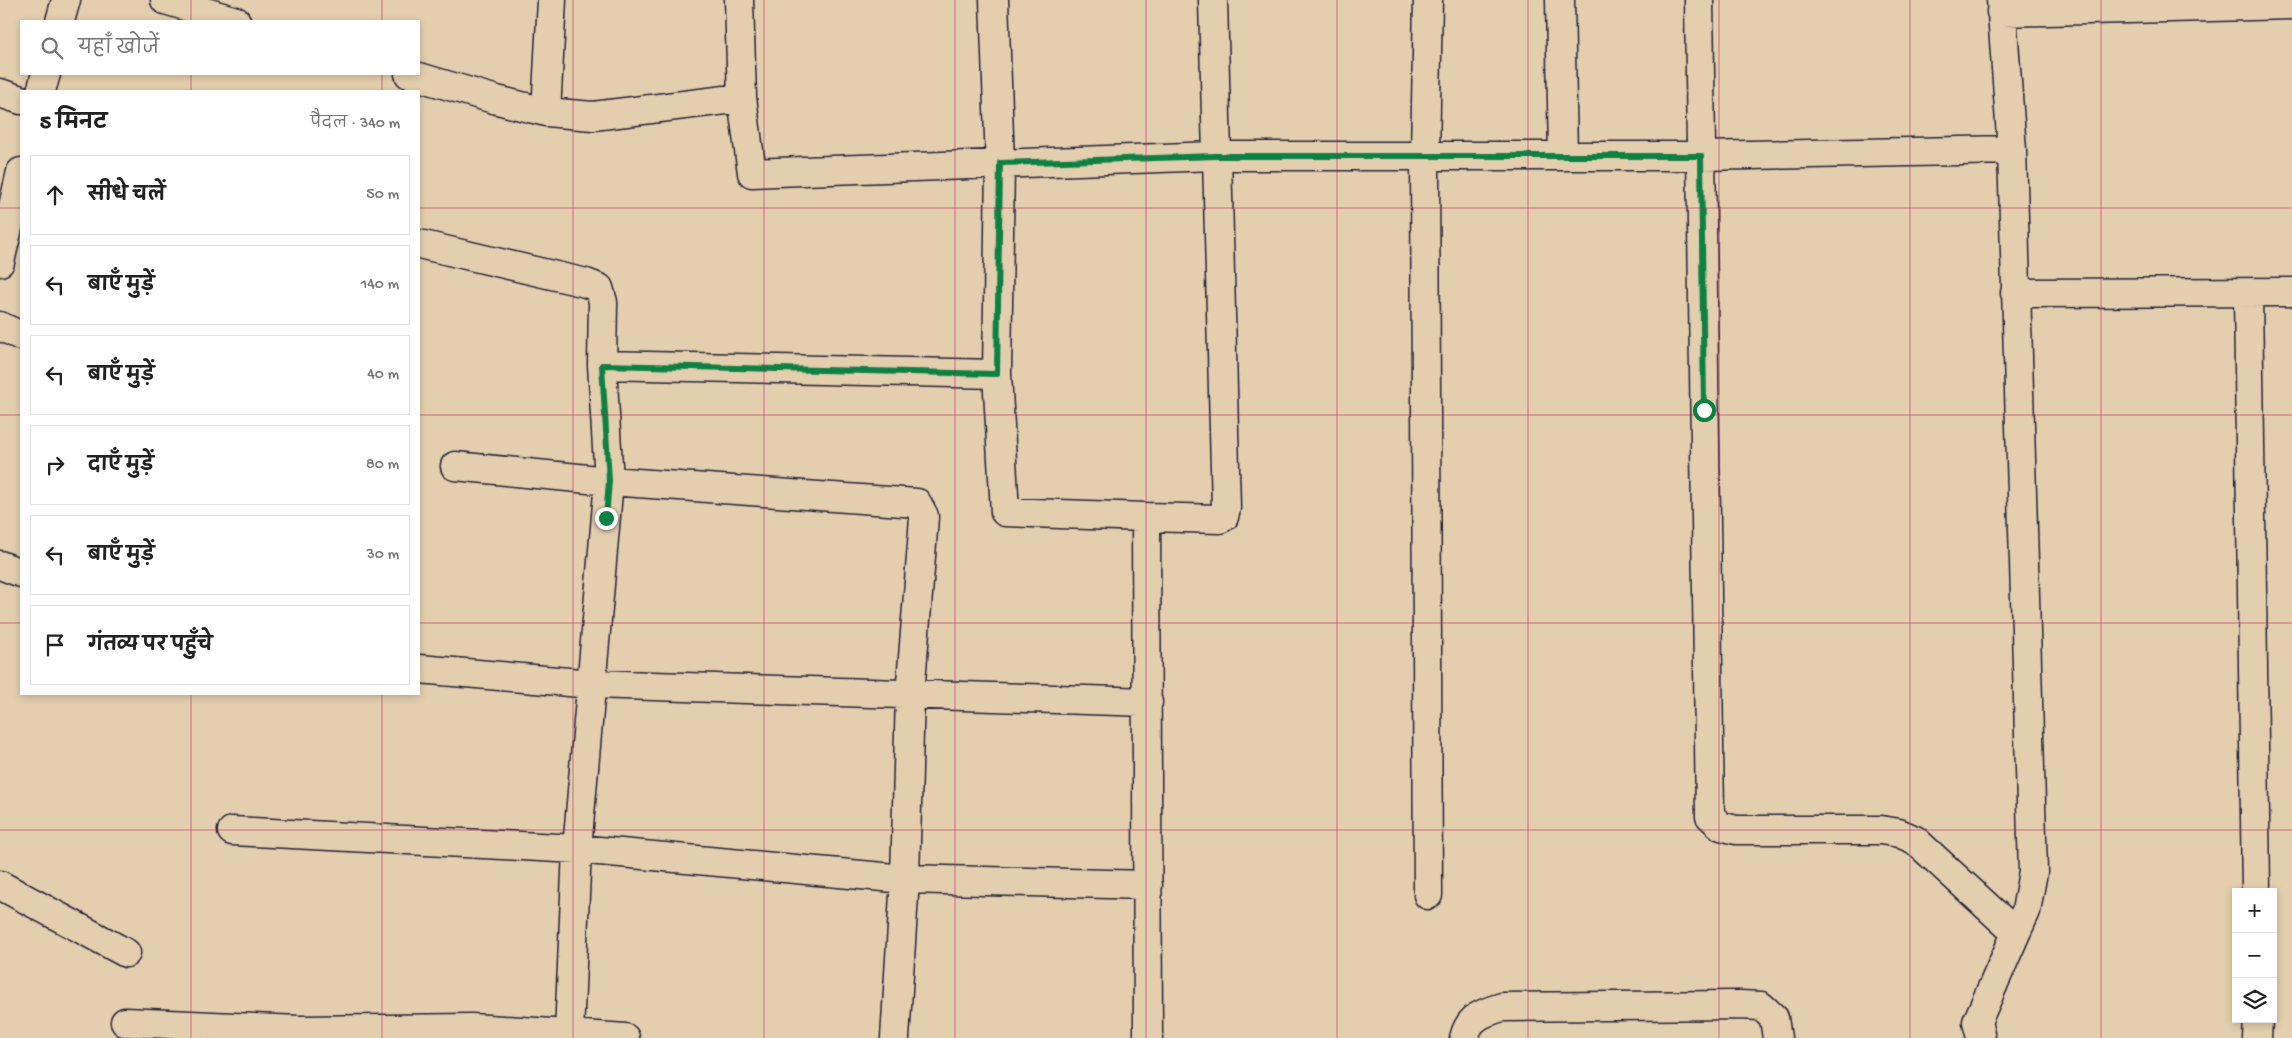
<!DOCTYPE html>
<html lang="hi">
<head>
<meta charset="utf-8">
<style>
  body { margin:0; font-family:"Gochi Hand","Playpen Sans Deva",sans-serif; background:#f2f2f2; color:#222 }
  .controls { position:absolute; right:15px; bottom:15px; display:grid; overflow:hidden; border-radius:0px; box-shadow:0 2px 8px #0003 }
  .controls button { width:45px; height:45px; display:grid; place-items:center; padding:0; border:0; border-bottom:1px solid #e0e0e0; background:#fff; color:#222; font:25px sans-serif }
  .stop { position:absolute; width:15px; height:15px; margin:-11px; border:4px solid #0b8043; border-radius:50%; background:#fff }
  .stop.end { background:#0b8043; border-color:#fff; box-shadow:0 1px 5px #0008 }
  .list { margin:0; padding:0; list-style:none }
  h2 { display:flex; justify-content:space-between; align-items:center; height:65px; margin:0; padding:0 20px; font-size:21px }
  h2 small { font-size:16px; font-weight:400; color:#767676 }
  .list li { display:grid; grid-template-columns:32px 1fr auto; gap:15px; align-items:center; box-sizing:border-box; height:80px; margin:0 10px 10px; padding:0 10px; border:1px solid #e0e0e0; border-radius:0px }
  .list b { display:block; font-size:19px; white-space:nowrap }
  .list em { font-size:16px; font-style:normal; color:#767676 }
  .icon { flex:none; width:28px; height:28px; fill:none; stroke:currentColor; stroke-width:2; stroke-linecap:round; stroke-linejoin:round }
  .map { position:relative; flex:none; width:2292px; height:1038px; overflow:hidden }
  .search { position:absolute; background:#fff; box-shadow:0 2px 8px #0003; left:20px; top:20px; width:400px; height:55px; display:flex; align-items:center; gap:12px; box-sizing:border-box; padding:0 18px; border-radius:0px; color:#767676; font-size:19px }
  .panel { position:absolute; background:#fff; box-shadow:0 2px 8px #0003; left:20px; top:90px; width:400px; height:605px; border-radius:0px }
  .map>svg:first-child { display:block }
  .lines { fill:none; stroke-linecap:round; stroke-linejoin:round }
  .minor-casing { stroke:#22223b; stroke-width:31 }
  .minor { stroke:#e3cead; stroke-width:28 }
  .route { stroke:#0b8043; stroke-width:6 }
  .grid { fill:none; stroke:#c2185b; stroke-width:1; stroke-opacity:0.55 }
</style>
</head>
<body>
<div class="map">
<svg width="2292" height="1038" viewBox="0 0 2292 1038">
  <rect width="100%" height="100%" fill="#e3cead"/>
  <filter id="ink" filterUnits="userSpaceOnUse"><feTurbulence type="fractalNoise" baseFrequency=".02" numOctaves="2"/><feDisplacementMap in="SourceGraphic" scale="10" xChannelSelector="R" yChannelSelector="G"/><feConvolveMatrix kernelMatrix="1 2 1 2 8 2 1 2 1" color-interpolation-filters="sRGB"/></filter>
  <g filter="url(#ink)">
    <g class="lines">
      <defs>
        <path id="minor" d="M165 0 236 21
          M552 0 546 112 593 116 742 98
          M739 0 742 98 752 173 1215 156H1701L2012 150
          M994 0 1000 163 997 374 1005 512 1146 517 1148 1038
          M1560 0 1563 155
          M1699 0 1710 816 1721 826 1736 830H1881L1899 833 1915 840 2016 933 1977 1022 1981 1038
          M2001 0 2012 150 2033 872 2026 911 2016 933
          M2001 12 2292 5
          M60 21 66 0
          M409 74 497 100 546 112
          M41 91 46 74
          M0 93 21 100
          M419 244 586 283 599 288 603 302 602 365 609 481 577 849 569 1034 471 1028V1038
          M0 262 21 172
          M2015 293 2292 292
          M2248 293 2256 892
          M0 326 21 336
          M602 365 997 374
          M455 466 609 481 917 503 924 516 923 531 910 695 905 879 895 1038
          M1146 517 1220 519 1224 517 1226 508 1213 0
          M0 565 21 573
          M419 669 592 684 1148 702
          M232 831 577 849 905 879 1148 885
          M0 885 126 953
          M1428 895 1425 155 1428 0
          M125 1022 299 1030 471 1028
          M569 1034 625 1038
          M1464 1038C1469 1017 1482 1013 1502 1007L1740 1005 1761 1006 1774 1018 1777 1038
          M2257 1038 2258 1019"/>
      </defs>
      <use href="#minor" class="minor-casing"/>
      <use href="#minor" class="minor"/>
    </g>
  </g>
  <g class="lines" filter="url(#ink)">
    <path class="route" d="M606 518 609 481 602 365 997 374 1000 163 1216 156H1701L1704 410"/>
  </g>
  <path class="grid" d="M191 0V21M382 0V21M573 0V1038M764 0V1038M955 0V1038M1146 0V1038M1337 0V1038M1528 0V1038M1719 0V1038M1910 0V1038M2101 0V1038M191 74V91M382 74V91M0 208H21M419 208H2292M0 415H21M419 415H2292M0 623H21M419 623H2292M191 694V1038M382 694V1038M0 830H2292"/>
</svg>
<div class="controls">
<button>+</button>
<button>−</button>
<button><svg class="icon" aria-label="layers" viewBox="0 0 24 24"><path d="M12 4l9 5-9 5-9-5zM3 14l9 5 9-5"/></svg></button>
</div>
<div class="stop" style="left:1704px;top:410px"></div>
<div class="stop end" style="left:606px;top:518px"></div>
<div class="search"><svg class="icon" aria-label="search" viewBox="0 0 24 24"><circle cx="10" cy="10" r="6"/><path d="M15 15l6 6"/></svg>यहाँ खोजें</div>
<section class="panel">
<h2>5 मिनट<small>पैदल · 340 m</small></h2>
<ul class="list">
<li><svg class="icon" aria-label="ahead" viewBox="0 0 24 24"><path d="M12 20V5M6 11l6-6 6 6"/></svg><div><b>सीधे चलें</b></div><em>50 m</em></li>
<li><svg class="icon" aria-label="left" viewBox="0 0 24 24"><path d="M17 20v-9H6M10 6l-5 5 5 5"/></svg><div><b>बाएँ मुड़ें</b></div><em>140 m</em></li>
<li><svg class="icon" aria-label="left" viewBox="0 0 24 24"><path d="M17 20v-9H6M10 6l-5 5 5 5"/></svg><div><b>बाएँ मुड़ें</b></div><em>40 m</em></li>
<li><svg class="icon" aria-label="right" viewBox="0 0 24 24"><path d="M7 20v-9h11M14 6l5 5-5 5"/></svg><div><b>दाएँ मुड़ें</b></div><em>80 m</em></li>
<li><svg class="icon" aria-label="left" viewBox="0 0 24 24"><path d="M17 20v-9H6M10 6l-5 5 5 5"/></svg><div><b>बाएँ मुड़ें</b></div><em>30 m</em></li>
<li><svg class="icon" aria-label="arrive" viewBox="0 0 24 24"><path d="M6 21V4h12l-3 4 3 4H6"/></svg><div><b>गंतव्य पर पहुँचे</b></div></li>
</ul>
</section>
</div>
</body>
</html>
